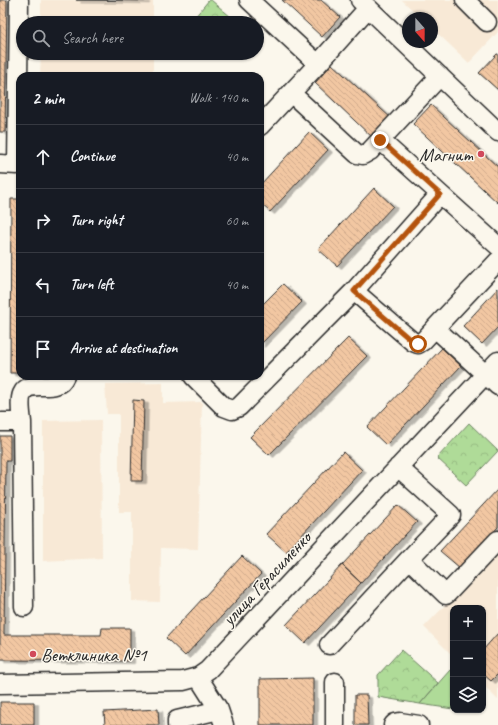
<!DOCTYPE html>
<html lang="en">
<head>
<meta charset="utf-8">
<style>
  body { margin:0; font-family:Caveat,sans-serif; background:#20242c; color:#f1f3f6 }
  .controls { position:absolute; right:12px; bottom:12px; display:grid; overflow:hidden; border-radius:8px; box-shadow:0 1px 3px #0004 }
  .controls button { width:36px; height:36px; display:grid; place-items:center; padding:0; border:0; border-bottom:1px solid #363941; background:#171b24; color:#f1f3f6; font:20px sans-serif }
  .compass { position:absolute; left:402px; top:12px; width:36px; height:36px; border-radius:50%; background:#171b24; box-shadow:0 1px 3px #0004; rotate:159deg }
  .stop { position:absolute; width:12px; height:12px; margin:-9px; border:3px solid #b45309; border-radius:50%; background:#fff }
  .stop.end { background:#b45309; border-color:#fff; box-shadow:0 1px 4px #0008 }
  .list { margin:0; padding:0; list-style:none }
  h2 { display:flex; justify-content:space-between; align-items:center; height:52px; margin:0; padding:0 16px; font-size:17px }
  h2 small { font-size:13px; font-weight:400; color:#9ea1a6 }
  .list li { display:grid; grid-template-columns:26px 1fr auto; gap:12px; align-items:center; box-sizing:border-box; height:64px; padding:0 16px; border-top:1px solid #363941 }
  .list b { display:block; font-size:15px; white-space:nowrap }
  .list em { font-size:13px; font-style:normal; color:#9ea1a6 }
  .icon { flex:none; width:22px; height:22px; fill:none; stroke:currentColor; stroke-width:2; stroke-linecap:round; stroke-linejoin:round }
  .map { position:relative; flex:none; width:498px; height:725px; overflow:hidden }
  .search { position:absolute; background:#171b24; box-shadow:0 1px 3px #0004; left:16px; top:16px; width:248px; height:44px; display:flex; align-items:center; gap:10px; box-sizing:border-box; padding:0 14px; border-radius:22px; color:#9ea1a6; font-size:15px }
  .panel { position:absolute; background:#171b24; box-shadow:0 1px 3px #0004; left:16px; top:72px; width:248px; height:308px; border-radius:12px }
  .map>svg:first-child { display:block }
  .built { fill:#f8e9d6 }
  .forest { fill:url(#forest-crowns); stroke:#6d8362 }
  .pitch { fill:#afdb98; stroke:#6d8362 }
  .building { fill:url(#building-back-hatch); stroke:#2b2b2b; filter:url(#shadow) }
  .lines { fill:none; stroke-linecap:round; stroke-linejoin:round }
  .minor-casing { stroke:#2b2b2b; stroke-width:21 }
  .minor { stroke:#fbf7ec; stroke-width:18 }
  .route { stroke:#b45309; stroke-width:5 }
  .poi-dot { fill:#d1495b; stroke:#fbf7ec; stroke-width:1.5 }
  .labels { text-anchor:middle; stroke-width:3; stroke-linejoin:round; paint-order:stroke }
  .poi-label { font-size:19px; fill:#2b2b2b; stroke:#fbf7ec; text-anchor:end }
  .street-label { font-size:19px; fill:#2b2b2b; stroke:#fbf7ec }
</style>
</head>
<body>
<div class="map">
<svg width="498" height="725" viewBox="0 0 498 725">
  <defs>
    <pattern id="forest-crowns" width="20" height="18" patternUnits="userSpaceOnUse"><rect width="20" height="18" fill="#afdb98"/><path d="M2 6a3 3 0 1 1 6 0M12 15a3 3 0 1 1 6 0" fill="none" stroke="#97bc83"/></pattern>
    <pattern id="building-back-hatch" width="6" height="6" patternUnits="userSpaceOnUse"><rect width="6" height="6" fill="#f2c7a2"/><path d="M-1 5l2 2M0 0l6 6M5-1l2 2" fill="none" stroke="#d0ab8c"/></pattern>
    <filter id="shadow"><feDropShadow dx="4.5" dy="2.5" stdDeviation="0" flood-color="#0004"/></filter>
  </defs>
  <rect width="100%" height="100%" fill="#fbf7ec"/>
  <filter id="ink" filterUnits="userSpaceOnUse"><feTurbulence type="fractalNoise" baseFrequency=".025" numOctaves="2"/><feDisplacementMap in="SourceGraphic" scale="8" xChannelSelector="R" yChannelSelector="G"/><feConvolveMatrix kernelMatrix="1 2 1 2 8 2 1 2 1" color-interpolation-filters="sRGB"/></filter>
  <g filter="url(#ink)">
    <path class="built" d="M41 0H153V23H41Z
      M402 0H498V32L469 63 432 28V18H421Z
      M41 53H153V76H40Z
      M163 383V403L202 402 198 549 161 548 160 602 132 601V512H119V414H107L105 384Z
      M101 420 102 558 43 561V421Z
      M498 551V700L483 685V608H453V656L424 627Z"/>
    <path class="forest" d="M209 0H211L238 23H190Z
      M469 423 498 451 466 485 437 458Z
      M401 650 438 683 420 704 378 697V675Z"/>
    <path class="pitch" d="M450 670 453 673V709L420 704Z"/>
    <path class="building" d="M0 0H7L5 132H0Z
      M76 0H145V1Z
      M282 0H321L340 17 322 37Z
      M497 54H498V90L479 73Z
      M332 64 392 119 374 139 315 83Z
      M431 105 498 167V203L413 124Z
      M309 132 328 150 270 212 260 203V185Z
      M374 188 393 206 337 266 318 249Z
      M11 199H20V373H10Z
      M283 284 302 302 260 345V307Z
      M498 288V327L482 344 463 326Z
      M348 338 367 356 269 455 250 437Z
      M442 348 461 366 386 445 367 427Z
      M133 400 144 401 142 481H131Z
      M0 436H10V461H6L4 635H101L102 628H130V661L0 660Z
      M343 452 362 470 286 552 266 534Z
      M498 489V527L460 568 440 551Z
      M398 505 417 522 361 583 342 565Z
      M242 556 261 574 185 656 166 638Z
      M342 565 361 583 305 643 286 625Z
      M498 633V674L491 681 483 674V650Z
      M313 678V725H260V679Z
      M355 695H367L368 725H355Z
      M0 702H34V725H0Z
      M158 709 159 725H105L104 712Z"/>
    <g class="lines">
      <defs>
        <path id="minor" d="M249 0 318 64 368 8
          M360 0 498 132
          M465 0 487 22
          M291 93 357 154 363 155 370 151 440 76
          M260 126 318 64
          M380 140 440 194 354 291 413 342 418 344 423 341 435 328 498 386
          M0 164 17 165 19 0
          M440 194 498 246
          M435 328 498 261
          M193 376 224 407 232 410 239 407 354 291
          M0 422H22C21 414 19 401 22 394 29 377 57 396 65 376
          M22 422 24 607
          M398 467 451 515 409 559 446 595 498 540
          M329 645 409 559
          M198 677 219 710 224 725
          M0 684 183 681 198 677 208 670 498 361
          M177 725V720L219 710
          M335 725V682
          M393 725 395 723 400 722 419 725"/>
      </defs>
      <use href="#minor" class="minor-casing"/>
      <use href="#minor" class="minor"/>
    </g>
  </g>
  <g class="lines" filter="url(#ink)">
    <path class="route" d="M380 140 440 194 354 291 413 342 418 344"/>
  </g>
  <g class="poi-dot">
    <circle cx="481" cy="154" r="4"/>
    <circle cx="33" cy="654" r="4"/>
  </g>
  <g class="labels">
    <g class="poi-label">
      <text x="473" y="161">Магнит</text>
      <text x="41" y="661" text-anchor="start">Ветклиника №1</text>
    </g>
    <g class="street-label">
      <text transform="translate(266 578) rotate(-47)" y="7">улица Герасименко</text>
    </g>
  </g>
</svg>
<div class="controls">
<button>+</button>
<button>−</button>
<button><svg class="icon" aria-label="layers" viewBox="0 0 24 24"><path d="M12 4l9 5-9 5-9-5zM3 14l9 5 9-5"/></svg></button>
</div>
<svg class="compass" viewBox="-18 -18 36 36"><path d="M0-13l5 13h-10z" fill="#e53935"/><path d="M0 13l5-13h-10z" fill="#9ea1a6"/></svg>
<div class="stop" style="left:418px;top:344px"></div>
<div class="stop end" style="left:380px;top:140px"></div>
<div class="search"><svg class="icon" aria-label="search" viewBox="0 0 24 24"><circle cx="10" cy="10" r="6"/><path d="M15 15l6 6"/></svg>Search here</div>
<section class="panel">
<h2>2 min<small>Walk · 140 m</small></h2>
<ul class="list">
<li><svg class="icon" aria-label="ahead" viewBox="0 0 24 24"><path d="M12 20V5M6 11l6-6 6 6"/></svg><div><b>Continue</b></div><em>40 m</em></li>
<li><svg class="icon" aria-label="right" viewBox="0 0 24 24"><path d="M7 20v-9h11M14 6l5 5-5 5"/></svg><div><b>Turn right</b></div><em>60 m</em></li>
<li><svg class="icon" aria-label="left" viewBox="0 0 24 24"><path d="M17 20v-9H6M10 6l-5 5 5 5"/></svg><div><b>Turn left</b></div><em>40 m</em></li>
<li><svg class="icon" aria-label="arrive" viewBox="0 0 24 24"><path d="M6 21V4h12l-3 4 3 4H6"/></svg><div><b>Arrive at destination</b></div></li>
</ul>
</section>
</div>
</body>
</html>
